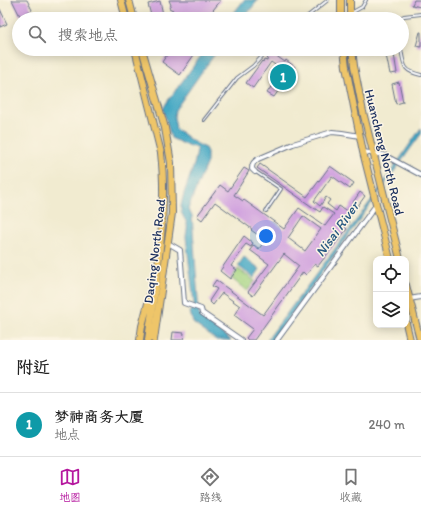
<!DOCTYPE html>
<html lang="zh">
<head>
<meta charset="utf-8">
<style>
  body { margin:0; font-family:Itim,"LXGW WenKai TC",sans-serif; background:#f2f2f2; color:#222 }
  .controls { position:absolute; right:12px; bottom:12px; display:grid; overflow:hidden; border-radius:8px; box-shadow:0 2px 10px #0003 }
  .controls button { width:36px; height:36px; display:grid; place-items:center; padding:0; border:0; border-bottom:1px solid #e0e0e0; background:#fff; color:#222; font:20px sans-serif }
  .you { position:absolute; left:266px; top:236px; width:14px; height:14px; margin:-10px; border:3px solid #fff; border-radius:50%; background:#1a73e8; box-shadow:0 0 0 6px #1a73e833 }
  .badge { display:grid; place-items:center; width:26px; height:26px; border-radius:50%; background:#b5179e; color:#fff; font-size:13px; font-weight:700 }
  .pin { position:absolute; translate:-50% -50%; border:2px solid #fff; box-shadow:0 1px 4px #0006 }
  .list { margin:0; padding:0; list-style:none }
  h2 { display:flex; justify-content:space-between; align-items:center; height:52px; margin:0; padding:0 16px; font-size:17px }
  h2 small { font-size:13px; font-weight:400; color:#767676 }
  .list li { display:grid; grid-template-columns:26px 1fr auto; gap:12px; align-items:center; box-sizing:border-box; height:64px; padding:0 16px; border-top:1px solid #e0e0e0 }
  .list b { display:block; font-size:15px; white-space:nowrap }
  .list p { margin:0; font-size:13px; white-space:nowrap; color:#767676 }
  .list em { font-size:13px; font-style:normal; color:#767676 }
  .icon { flex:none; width:22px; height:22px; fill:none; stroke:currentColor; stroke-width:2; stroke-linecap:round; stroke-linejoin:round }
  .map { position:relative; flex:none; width:421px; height:340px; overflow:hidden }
  .search { position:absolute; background:#fff; box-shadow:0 2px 10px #0003; left:12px; right:12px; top:12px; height:44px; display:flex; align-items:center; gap:10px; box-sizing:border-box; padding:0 14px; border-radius:22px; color:#767676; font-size:15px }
  .sheet { height:116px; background:#fff }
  nav { display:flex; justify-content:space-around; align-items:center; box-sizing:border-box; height:56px; border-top:1px solid #e0e0e0; background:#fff; font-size:11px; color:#767676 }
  nav a { display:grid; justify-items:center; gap:2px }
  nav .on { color:#b5179e }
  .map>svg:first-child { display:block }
  .green { fill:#a5d482; stroke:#608270 }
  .water { fill:#44a8c4; stroke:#306c91 }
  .building { fill:#cd9bde; fill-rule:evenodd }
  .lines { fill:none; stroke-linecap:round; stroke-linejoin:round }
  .lane-casing { stroke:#667186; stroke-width:4 }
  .street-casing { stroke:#667186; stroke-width:6 }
  .primary-casing { stroke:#667186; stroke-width:8 }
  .lane { stroke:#fff; stroke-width:2 }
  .street { stroke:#fff; stroke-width:4 }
  .primary { stroke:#eec569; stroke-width:6 }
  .labels { text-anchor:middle; stroke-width:3; stroke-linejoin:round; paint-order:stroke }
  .street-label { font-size:13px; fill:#1b2f5e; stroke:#fcf5e5 }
  .water-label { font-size:14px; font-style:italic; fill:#295982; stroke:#fcf5e5 }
</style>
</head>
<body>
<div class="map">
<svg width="421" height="340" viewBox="0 0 421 340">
  <rect width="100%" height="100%" fill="#fcf5e5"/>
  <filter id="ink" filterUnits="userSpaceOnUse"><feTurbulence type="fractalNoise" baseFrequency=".025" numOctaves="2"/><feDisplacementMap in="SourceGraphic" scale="8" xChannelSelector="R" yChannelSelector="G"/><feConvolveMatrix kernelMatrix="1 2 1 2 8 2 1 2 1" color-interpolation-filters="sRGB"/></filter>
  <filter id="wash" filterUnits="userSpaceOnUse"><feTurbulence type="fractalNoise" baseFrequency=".012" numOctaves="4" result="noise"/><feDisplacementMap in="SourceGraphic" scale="16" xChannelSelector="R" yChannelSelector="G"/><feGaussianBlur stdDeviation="0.9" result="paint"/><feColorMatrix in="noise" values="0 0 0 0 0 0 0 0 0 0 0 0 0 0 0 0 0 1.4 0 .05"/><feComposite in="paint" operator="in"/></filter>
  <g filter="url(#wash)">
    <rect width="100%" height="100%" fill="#f1ebd0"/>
    <path class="green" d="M238 269 255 281 247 291 231 278Z"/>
    <path class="water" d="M244 0H258L243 19H229Z
      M206 49H219L203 70 175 110 174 117 176 129 192 141 205 148 207 152V162L188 209 189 212 192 215 199 314 201 318 231 340H216L193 323 190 312 194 308V303L186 237C186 233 188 228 187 224 185 218 180 214 181 206 184 186 196 168 197 148L192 146 190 147 171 138 163 109 167 102Z
      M421 128V134L284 325 272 340H267L373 198Z
      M244 257 260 269 254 278 238 266Z"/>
    <g id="blocks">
      <path class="building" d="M12 0H27L32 10 20 16Z
        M169 0H221L206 19H187L179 13 177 16 171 12 173 10 169 8 171 5Z
        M414 0H421L420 7 412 5Z
        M160 1 164 19H152L148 4Z
        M0 9 7 24 0 27Z
        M420 32H421V47L416 46Z
        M171 49H198L180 75 162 62Z
        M272 53 285 62 286 60 295 67 274 97 267 93 282 70 271 62 253 88 246 83 262 61 263 62 264 60 267 61 268 55 270 53Z
        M394 54 397 73 390 74 386 55Z
        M399 82 403 102 396 104 392 84Z
        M260 164 307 197 330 166 354 183 350 189 332 176 314 201 320 206 326 197 330 200 327 204 336 211 339 206 347 211 360 192 365 196 347 221 349 222 345 227 347 229 318 266 315 264 306 275 303 272 254 340H248L246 338 253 329 234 315 240 306 222 293 213 305 209 301 217 289 212 286 216 280 263 315 299 266 284 254 253 296 248 292 269 264 250 250 254 245 259 249 265 240 251 230 252 229 215 202 202 220 197 216 220 185 228 191 244 168 249 171 234 195 243 201 244 200 284 229 299 208 325 226 334 214 323 207 320 212 311 206 257 168ZM303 216 321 229 305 251 288 238Z
        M244 236 253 243 251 247 246 244 241 250 242 251 231 266 237 270 230 279 220 271Z
        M173 332 184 333 183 340H172Z"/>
    </g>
  </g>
  <g filter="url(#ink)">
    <use href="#blocks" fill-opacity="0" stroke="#667186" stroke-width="1"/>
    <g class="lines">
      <defs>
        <path id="lane" d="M351 13 362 7 366 0
          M304 19 328 0
          M398 19 404 16 421 14
          M401 49C404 66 403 71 421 75
          M204 120 237 78 253 66 269 49
          M256 172 281 189 266 211"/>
        <path id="street" d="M363 152 384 155 421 175
          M255 172 252 169C252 163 254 162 258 159L293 144 332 132 342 133 360 136
          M168 243 180 250 184 303 201 309 202 313 241 340
          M409 299 421 297
          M277 340 376 205"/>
        <path id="primary" d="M121 0 126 19
          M129 0 134 19
          M341 0V19
          M350 0V19
          M135 49 161 153C168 214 156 279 148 340
          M142 49 165 128 171 163 172 213 154 340
          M344 49 346 67 363 152 390 259
          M352 49 354 66 363 112 400 259
          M406 285 420 340
          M406 323 410 340
          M140 340 142 326 151 292"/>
      </defs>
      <use href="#lane" class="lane-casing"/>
      <use href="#street" class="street-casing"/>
      <use href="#primary" class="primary-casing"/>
      <use href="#lane" class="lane"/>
      <use href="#street" class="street"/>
      <use href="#primary" class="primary"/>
    </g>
  </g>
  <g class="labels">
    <g class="street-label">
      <text transform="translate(385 152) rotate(76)" y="5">Huancheng North Road</text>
      <text transform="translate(154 251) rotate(-83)" y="5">Daqing North Road</text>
    </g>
    <g class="water-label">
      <text transform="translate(337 229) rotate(-54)" y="5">Nisai River</text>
    </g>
  </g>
</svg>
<div class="controls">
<button><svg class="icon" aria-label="locate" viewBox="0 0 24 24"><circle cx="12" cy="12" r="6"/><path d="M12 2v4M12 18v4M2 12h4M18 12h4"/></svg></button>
<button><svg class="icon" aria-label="layers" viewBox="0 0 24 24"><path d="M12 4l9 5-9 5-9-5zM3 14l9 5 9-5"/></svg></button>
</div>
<div class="you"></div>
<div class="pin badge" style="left:283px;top:77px;background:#0f9aa8">1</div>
<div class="search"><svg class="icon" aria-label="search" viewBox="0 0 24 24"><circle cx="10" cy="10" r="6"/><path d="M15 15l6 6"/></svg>搜索地点</div>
</div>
<section class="sheet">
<h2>附近<small></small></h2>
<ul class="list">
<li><span class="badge" style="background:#0f9aa8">1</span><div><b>梦神商务大厦</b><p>地点</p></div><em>240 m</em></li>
</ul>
</section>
<nav>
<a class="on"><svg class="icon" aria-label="map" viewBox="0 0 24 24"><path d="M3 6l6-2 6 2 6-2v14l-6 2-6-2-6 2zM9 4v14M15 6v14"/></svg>地图</a>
<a><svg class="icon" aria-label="directions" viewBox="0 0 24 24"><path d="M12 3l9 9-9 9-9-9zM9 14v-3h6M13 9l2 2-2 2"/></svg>路线</a>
<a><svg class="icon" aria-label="saved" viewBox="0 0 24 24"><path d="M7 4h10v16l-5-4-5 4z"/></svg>收藏</a>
</nav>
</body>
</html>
